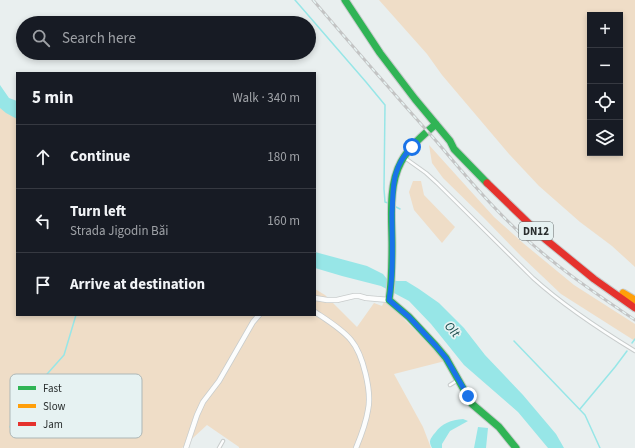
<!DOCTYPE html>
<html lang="en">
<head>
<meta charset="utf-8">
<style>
  body { margin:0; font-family:"Source Sans 3",sans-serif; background:#242831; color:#f1f3f6 }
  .controls { position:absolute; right:12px; top:12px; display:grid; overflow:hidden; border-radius:0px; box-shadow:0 2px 6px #0003 }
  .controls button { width:36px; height:36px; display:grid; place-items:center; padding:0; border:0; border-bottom:1px solid #363941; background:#171b24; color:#f1f3f6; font:20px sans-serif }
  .stop { position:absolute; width:12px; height:12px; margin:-9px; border:3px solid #1a73e8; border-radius:50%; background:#fff }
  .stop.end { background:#1a73e8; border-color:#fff; box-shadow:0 1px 4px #0008 }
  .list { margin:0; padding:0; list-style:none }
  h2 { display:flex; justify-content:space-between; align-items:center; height:52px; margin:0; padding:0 16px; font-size:17px }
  h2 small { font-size:13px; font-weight:400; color:#9ea1a6 }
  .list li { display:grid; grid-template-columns:26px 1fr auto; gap:12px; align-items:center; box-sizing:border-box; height:64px; padding:0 16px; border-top:1px solid #363941 }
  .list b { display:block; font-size:15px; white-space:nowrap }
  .list p { margin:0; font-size:13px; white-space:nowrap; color:#9ea1a6 }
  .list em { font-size:13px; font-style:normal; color:#9ea1a6 }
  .icon { flex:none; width:22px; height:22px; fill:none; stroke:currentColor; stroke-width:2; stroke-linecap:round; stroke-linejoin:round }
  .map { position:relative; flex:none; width:635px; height:448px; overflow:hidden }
  .search { position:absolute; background:#171b24; box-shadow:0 2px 6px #0003; left:16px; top:16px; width:300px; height:44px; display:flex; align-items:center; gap:10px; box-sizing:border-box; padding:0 14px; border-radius:22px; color:#9ea1a6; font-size:15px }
  .panel { position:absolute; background:#171b24; box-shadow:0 2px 6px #0003; left:16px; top:72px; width:300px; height:244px; border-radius:0px }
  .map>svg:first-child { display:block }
  .green { fill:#efddc7; fill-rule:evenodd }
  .water { fill:#97e6e7 }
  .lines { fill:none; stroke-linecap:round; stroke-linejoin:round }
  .stream { stroke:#97e6e7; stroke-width:1.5 }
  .lane-casing { stroke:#c8cccc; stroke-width:4.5 }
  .street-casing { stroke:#c8cccc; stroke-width:6 }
  .fast-casing { stroke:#c8cccc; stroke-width:9 }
  .slow-casing { stroke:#c8cccc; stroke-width:9 }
  .jam-casing { stroke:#c8cccc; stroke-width:9 }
  .lane { stroke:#fcfdfd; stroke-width:2.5 }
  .street { stroke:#fcfdfd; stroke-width:4.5 }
  .fast { stroke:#30b455; stroke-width:7 }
  .slow { stroke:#ff9f0a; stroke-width:7 }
  .jam { stroke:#e5322d; stroke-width:7 }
  .rail-casing { stroke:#c3c4c4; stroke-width:3 }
  .rail { stroke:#e6f2f2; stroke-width:1.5; stroke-dasharray:4.5; stroke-linecap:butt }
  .route { stroke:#1a73e8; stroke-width:5 }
  .labels { text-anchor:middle; stroke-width:3.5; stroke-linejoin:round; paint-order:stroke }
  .shield { fill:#e6f2f2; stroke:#626969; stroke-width:1 }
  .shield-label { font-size:11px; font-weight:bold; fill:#292e2e }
  .water-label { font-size:13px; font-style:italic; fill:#1a4b4c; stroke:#e6f2f2 }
  .key { fill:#e6f2f2; stroke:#adb7b7; stroke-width:1 }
  .key-label { font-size:11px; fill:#292e2e }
</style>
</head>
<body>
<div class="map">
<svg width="635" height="448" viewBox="0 0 635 448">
  <rect width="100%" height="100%" fill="#e9efef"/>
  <path class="green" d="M379 0H635V267L612 246 580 222 539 186 509 154 442 75 427 54ZM590 15H620V153H590Z
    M0 98 17 109V315H315V289L325 295 357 327 374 303 382 306 384 302 395 310 445 361 394 374 423 427 431 448H239V447L207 425 182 448H0Z
    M429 145 494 217 523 243 574 285 635 324V341L561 294 521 256 485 219 443 178 432 163Z
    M413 181H421L424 195 455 227 442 243 414 210 409 192Z"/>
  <path class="water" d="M0 85 9 98 17 101V119L6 113 0 108Z
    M315 252 367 266 383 274 387 279 397 281H406L419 289 439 303 464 328 485 355 523 395 556 434 564 448H548L518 412 464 365 431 324 409 301 394 293 381 286 342 276 315 268Z
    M463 419 468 421 450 431 442 444V448H432C431 446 430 444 430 442 430 439 433 435 435 433 442 423 451 420 463 419Z
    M478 427 488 428 486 448H474Z"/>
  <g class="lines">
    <path class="stream" d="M295 0 366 82 385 105 384 189 385 202 388 203
      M396 207 400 209
      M514 341 585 415 600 448
      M632 343 635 339
      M34 386 40 382 64 355 76 315
      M580 409 615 367 627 351
      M10 427 25 393 30 389"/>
    <defs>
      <path id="lane" d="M405 158 426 173 437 183 533 278C564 306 599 329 635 351
        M450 385 458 380
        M219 448 223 441"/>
      <path id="street" d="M315 298 327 300H337L354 296H359L366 298 389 300
        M315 312C327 320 342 329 351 340 363 354 372 392 368 410 366 423 361 436 356 448
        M186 448 197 415 203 402 219 381 253 322 259 315"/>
      <path id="fast" d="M345 0 380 53 415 99 450 141 454 149 487 183
        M436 124C423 135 409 147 401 162 388 186 392 219 392 245 392 263 392 282 389 300L409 317 436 346 446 358 472 404 499 427 516 448"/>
      <path id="slow" d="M623 293 635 300"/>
      <path id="jam" d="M487 183 545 239 594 279 635 308"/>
    </defs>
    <use href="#lane" class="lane-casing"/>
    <use href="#street" class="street-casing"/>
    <use href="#fast" class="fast-casing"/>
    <use href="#slow" class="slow-casing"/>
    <use href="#jam" class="jam-casing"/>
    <use href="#lane" class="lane"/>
    <use href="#street" class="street"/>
    <use href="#fast" class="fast"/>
    <use href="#slow" class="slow"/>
    <use href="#jam" class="jam"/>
    <defs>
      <path id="rail" d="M313 0C354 48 395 95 437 142 464 174 491 206 521 234 556 267 595 293 635 320"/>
    </defs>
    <use href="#rail" class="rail-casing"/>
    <use href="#rail" class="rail"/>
  </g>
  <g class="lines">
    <path class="route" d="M412 147C405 154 399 163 396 173 392 186 393 200 392 213 392 242 394 271 389 300L409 317 436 346 446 358 468 396"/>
  </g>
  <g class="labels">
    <rect class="shield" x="519" y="222" width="34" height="18" rx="3"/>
    <g class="shield-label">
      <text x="536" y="235">DN12</text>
    </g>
    <g class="water-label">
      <text transform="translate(453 329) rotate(49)" y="5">Olt</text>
    </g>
  </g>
  <rect x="10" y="374" width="132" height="64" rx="6" class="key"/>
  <rect x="18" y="386" width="18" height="4" fill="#30b455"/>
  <rect x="18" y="404" width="18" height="4" fill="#ff9f0a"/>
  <rect x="18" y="422" width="18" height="4" fill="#e5322d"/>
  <g class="key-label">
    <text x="43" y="392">Fast</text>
    <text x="43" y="410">Slow</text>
    <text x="43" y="428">Jam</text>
  </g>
</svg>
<div class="controls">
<button>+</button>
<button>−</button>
<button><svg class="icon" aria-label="locate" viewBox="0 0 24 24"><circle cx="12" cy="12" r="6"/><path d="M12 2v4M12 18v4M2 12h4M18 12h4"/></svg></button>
<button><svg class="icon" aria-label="layers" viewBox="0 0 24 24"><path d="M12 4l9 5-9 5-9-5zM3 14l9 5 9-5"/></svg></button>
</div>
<div class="stop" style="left:412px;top:147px"></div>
<div class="stop end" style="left:468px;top:396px"></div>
<div class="search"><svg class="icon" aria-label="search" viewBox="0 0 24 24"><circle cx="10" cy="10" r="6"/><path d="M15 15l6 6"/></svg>Search here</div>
<section class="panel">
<h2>5 min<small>Walk · 340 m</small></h2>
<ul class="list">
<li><svg class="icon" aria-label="ahead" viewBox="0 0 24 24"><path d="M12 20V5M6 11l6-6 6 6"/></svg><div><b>Continue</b></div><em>180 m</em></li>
<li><svg class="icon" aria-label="left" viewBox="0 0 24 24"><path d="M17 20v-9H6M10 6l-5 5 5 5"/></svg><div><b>Turn left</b><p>Strada Jigodin Băi</p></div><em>160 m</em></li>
<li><svg class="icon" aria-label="arrive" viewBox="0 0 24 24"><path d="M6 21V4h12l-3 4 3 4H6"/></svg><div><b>Arrive at destination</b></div></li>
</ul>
</section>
</div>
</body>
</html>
